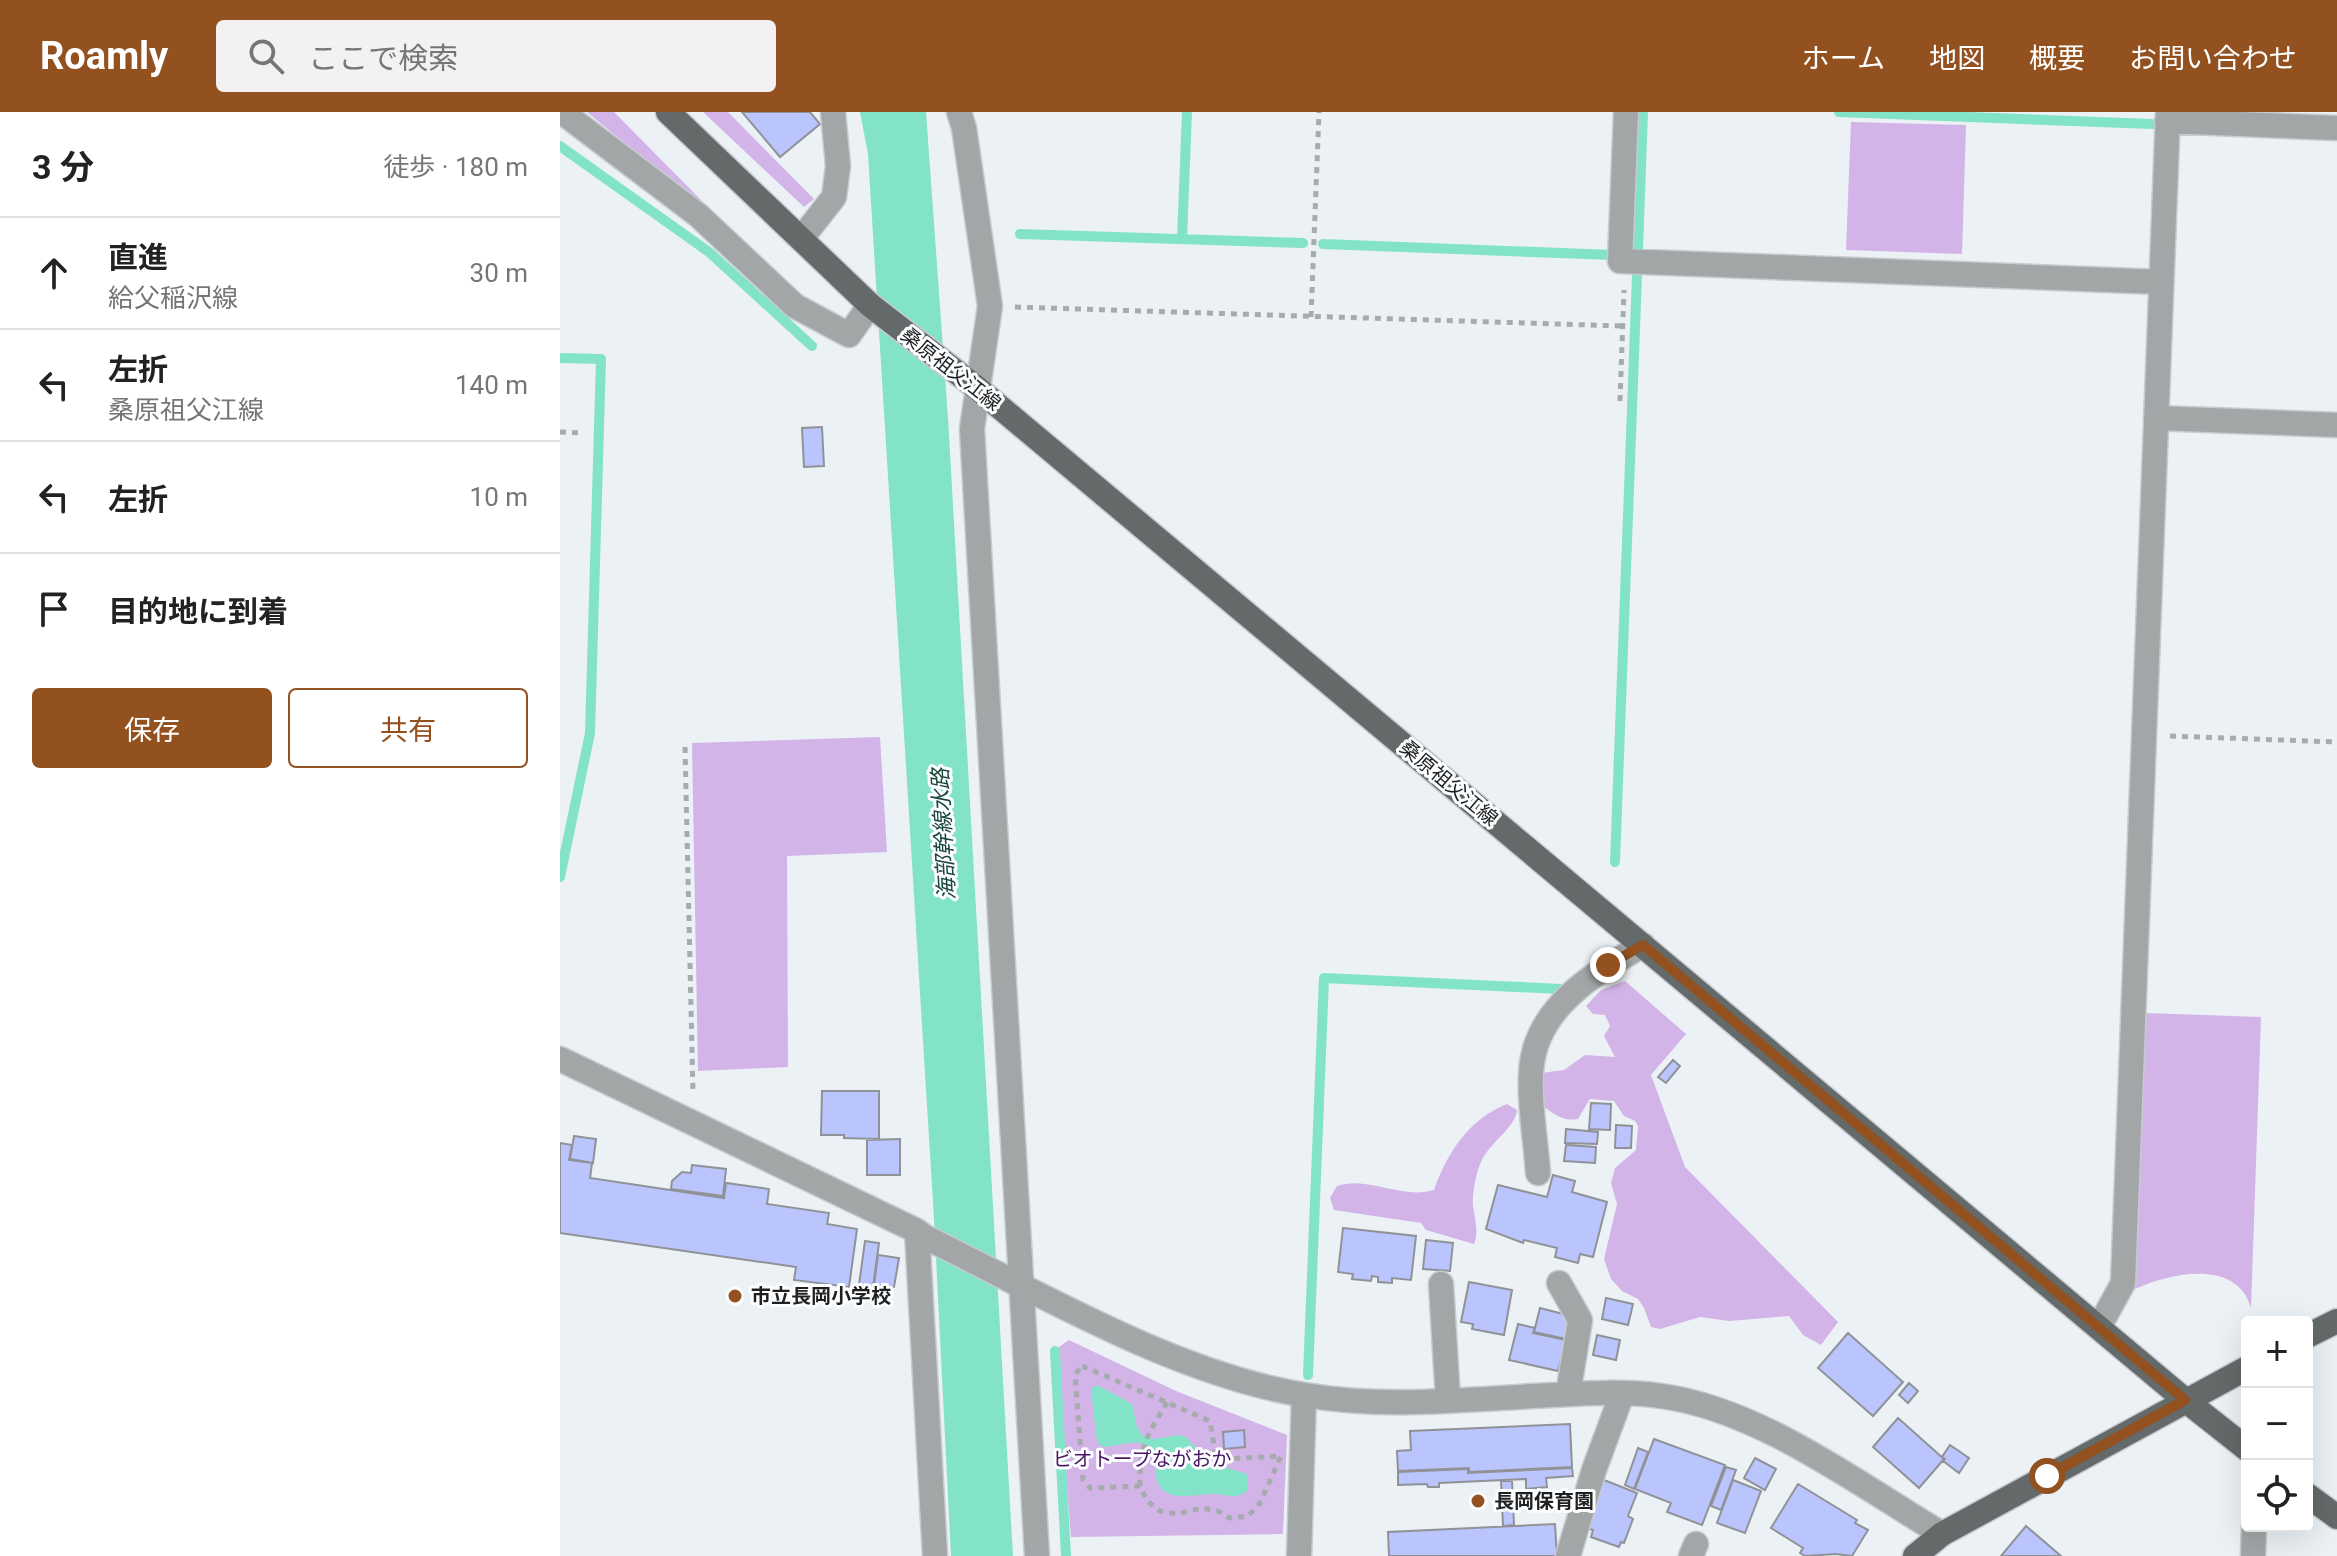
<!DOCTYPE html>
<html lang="ja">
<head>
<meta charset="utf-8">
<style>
  body { margin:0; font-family:Roboto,"Noto Sans JP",sans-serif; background:#f2f2f2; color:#222 }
  .controls { position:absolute; right:24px; bottom:24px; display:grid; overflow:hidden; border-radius:8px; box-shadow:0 8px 32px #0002 }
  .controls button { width:72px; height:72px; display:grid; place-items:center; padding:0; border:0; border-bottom:2px solid #e0e0e0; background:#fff; color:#222; font:40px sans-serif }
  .stop { position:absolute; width:24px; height:24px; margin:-18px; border:6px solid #93511f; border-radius:50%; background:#fff }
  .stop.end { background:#93511f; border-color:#fff; box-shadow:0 2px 8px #0008 }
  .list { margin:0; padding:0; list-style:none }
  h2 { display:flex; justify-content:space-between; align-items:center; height:104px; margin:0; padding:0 32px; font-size:34px }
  h2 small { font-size:26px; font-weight:400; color:#767676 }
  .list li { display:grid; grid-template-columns:52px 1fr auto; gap:24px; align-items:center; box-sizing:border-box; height:112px; padding:0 32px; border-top:2px solid #e0e0e0 }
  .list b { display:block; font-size:30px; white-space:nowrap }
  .list p { margin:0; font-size:26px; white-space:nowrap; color:#767676 }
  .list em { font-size:26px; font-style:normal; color:#767676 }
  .actions { display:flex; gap:16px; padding:24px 32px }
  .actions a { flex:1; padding:18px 0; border:2px solid #93511f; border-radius:8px; text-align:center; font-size:28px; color:#93511f }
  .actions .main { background:#93511f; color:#fff }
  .icon { flex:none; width:44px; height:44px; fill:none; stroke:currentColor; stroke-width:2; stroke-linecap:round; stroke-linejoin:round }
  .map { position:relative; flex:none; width:1777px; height:1444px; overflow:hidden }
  header { display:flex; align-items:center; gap:48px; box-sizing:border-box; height:112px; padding:0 40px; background:#93511f; color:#fff }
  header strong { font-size:38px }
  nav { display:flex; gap:44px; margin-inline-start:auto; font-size:28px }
  .search { width:560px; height:72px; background:#f2f2f2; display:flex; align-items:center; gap:20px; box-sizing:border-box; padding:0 28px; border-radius:8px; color:#767676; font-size:30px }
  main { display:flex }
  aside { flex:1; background:#fff }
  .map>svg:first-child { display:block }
  .green { fill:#d3b4e8 }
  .water { fill:#83e3c8 }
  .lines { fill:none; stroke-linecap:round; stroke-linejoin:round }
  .stream { stroke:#83e3c8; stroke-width:10 }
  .building { fill:#bbc5fd; stroke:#909297; stroke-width:2 }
  .minor-casing { stroke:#c6cbcf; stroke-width:27 }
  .major-casing { stroke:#c6cbcf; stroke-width:27 }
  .path { stroke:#a6abae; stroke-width:5; stroke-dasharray:6 6; stroke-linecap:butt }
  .minor { stroke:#a3a6a7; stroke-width:24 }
  .major { stroke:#64696a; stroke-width:24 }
  .route { stroke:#93511f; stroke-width:10 }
  .poi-dot { fill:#93511f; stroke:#fcfdfe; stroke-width:3 }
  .labels { text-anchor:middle; stroke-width:6; stroke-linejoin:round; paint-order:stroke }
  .street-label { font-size:20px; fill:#1e2022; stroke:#fcfdfe }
  .poi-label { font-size:20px; font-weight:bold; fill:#1e2022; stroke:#fcfdfe; text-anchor:start }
  .park-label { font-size:20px; fill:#491663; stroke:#fcfdfe }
  .water-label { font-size:22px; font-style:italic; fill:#1b473b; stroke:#fcfdfe }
</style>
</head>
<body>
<header>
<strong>Roamly</strong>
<div class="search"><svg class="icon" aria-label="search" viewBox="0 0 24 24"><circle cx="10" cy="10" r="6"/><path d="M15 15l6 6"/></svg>ここで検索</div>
<nav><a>ホーム</a><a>地図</a><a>概要</a><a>お問い合わせ</a></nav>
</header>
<main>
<aside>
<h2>3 分<small>徒歩 · 180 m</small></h2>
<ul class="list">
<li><svg class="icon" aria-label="ahead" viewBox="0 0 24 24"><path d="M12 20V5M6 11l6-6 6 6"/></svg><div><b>直進</b><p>給父稲沢線</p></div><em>30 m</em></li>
<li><svg class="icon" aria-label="left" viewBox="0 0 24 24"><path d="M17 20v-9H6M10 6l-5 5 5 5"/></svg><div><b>左折</b><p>桑原祖父江線</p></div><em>140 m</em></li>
<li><svg class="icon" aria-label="left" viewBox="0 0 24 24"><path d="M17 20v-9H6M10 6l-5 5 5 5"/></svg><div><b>左折</b></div><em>10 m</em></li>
<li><svg class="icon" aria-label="arrive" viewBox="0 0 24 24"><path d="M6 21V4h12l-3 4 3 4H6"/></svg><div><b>目的地に到着</b></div></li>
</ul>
<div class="actions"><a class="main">保存</a><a>共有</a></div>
</aside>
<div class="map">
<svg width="1777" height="1444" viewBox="0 0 1777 1444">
  <rect width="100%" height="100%" fill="#ebf1f5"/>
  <path class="green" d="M27 0H54L143 90 139 93Z
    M143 0H168L254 87 244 95Z
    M1291 10 1406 13 1402 142 1286 138Z
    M320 625 327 740 227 744 228 955 138 959 132 631Z
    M1065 869 1126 922 1091 963 1125 1055 1278 1210 1261 1233 1243 1223 1229 1204 1169 1209 1140 1205 1100 1217 1091 1215 1084 1196 1078 1187 1062 1179 1051 1167 1044 1147 1057 1092 1051 1071 1055 1056 1076 1038 1078 1014 1075 1009 1064 1004 1054 989 1030 987 1018 1007C1002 1010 993 1001 980 992L981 961 1004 958 1025 943 1055 945 1044 924 1050 914 1045 903 1033 902 1026 894 1041 878Z
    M1585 901 1701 905 1691 1196C1677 1146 1610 1161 1575 1177Z
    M947 992 957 998C956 1015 928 1032 921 1050 916 1061 912 1082 913 1094 915 1108 919 1119 914 1132L866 1118 861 1111 774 1098 770 1086 777 1074C808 1063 842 1088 874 1078 887 1041 909 1007 947 992Z
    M509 1228 616 1279 727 1323 723 1422 511 1425 496 1237Z"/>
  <path class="water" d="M300 0H366L388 306 453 1444H391L374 1106 308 42Z
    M534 1274H539L572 1292 577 1315 582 1323 594 1327 619 1323 626 1325 651 1352 685 1361 688 1365 687 1379C675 1389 664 1381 651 1382 625 1384 595 1392 595 1354 595 1348 596 1340 591 1336 578 1325 558 1335 543 1335L537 1330 531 1278Z"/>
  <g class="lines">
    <path class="stream" d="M1279 0 1592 12
      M0 34 149 140 252 234
      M460 122 743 131
      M622 127 627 0
      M763 132 1053 143
      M1078 137 1083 0
      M0 246 41 247 30 621 0 765
      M1055 750 1077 163
      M495 1239 506 1444
      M748 1263 764 866 1001 877"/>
  </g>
  <path class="building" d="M182 0H250L260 12 220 45Z
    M262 315 264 354 244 355 242 316Z
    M1113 948 1120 954 1106 971 1098 965Z
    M262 979H319V1027L284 1026V1023H261Z
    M1031 991 1051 992 1050 1018 1029 1017Z
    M1056 1013 1072 1014 1071 1036H1055Z
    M1006 1017 1038 1020 1037 1032 1005 1031Z
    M14 1024 36 1027 33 1051 10 1047Z
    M340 1027V1063H307V1028Z
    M0 1031 12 1033 9 1048 32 1051 30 1066 164 1086 166 1071 209 1077 207 1092 269 1101 267 1112 297 1117 289 1175 234 1168 236 1155 0 1121Z
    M1006 1033 1036 1035 1035 1051 1004 1049Z
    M132 1053 166 1057 163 1084 111 1077 112 1069 122 1060 131 1061Z
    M993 1063 1015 1069 1012 1080 1047 1090 1033 1145 1020 1142 1018 1151 995 1145 997 1136 964 1128 963 1131 926 1117 938 1073 987 1085Z
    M783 1116 856 1124 851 1168 832 1166V1171L818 1170V1165L812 1164 811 1169 792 1167 793 1162 778 1160Z
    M866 1128 893 1131 890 1159 863 1157Z
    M305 1129 319 1131 313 1175 299 1173Z
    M318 1143 339 1146 334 1175 314 1173Z
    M909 1170 952 1178 944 1223 912 1217 913 1212 901 1210Z
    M1046 1186 1073 1192 1068 1213 1042 1207Z
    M980 1196 1011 1204 1006 1227 974 1220Z
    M958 1212 975 1216 973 1221 1006 1228 998 1259 949 1248Z
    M1288 1221 1343 1270 1313 1304 1258 1256Z
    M1037 1223 1060 1228 1056 1248 1033 1243Z
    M1349 1271 1358 1279 1348 1291 1339 1283Z
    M1338 1306 1384 1347 1359 1376 1313 1335Z
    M1010 1312 1012 1355 909 1360V1356L838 1359 837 1339 851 1338 850 1319Z
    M684 1318 685 1335 664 1337 663 1320Z
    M1094 1327 1165 1353 1142 1413 1107 1400 1111 1391 1075 1377Z
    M1390 1333 1409 1346 1399 1361 1383 1349 1385 1347 1382 1345Z
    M1078 1336 1088 1340 1074 1377 1065 1373Z
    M1195 1346 1216 1357 1205 1378 1184 1366Z
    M1166 1355 1176 1358 1161 1398 1151 1394Z
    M1012 1356 1013 1364 986 1366 987 1375 966 1377V1367L879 1371V1375H868L867 1372 838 1373V1360L908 1357V1361Z
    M1044 1368 1077 1381 1068 1404 1073 1407 1064 1431 1061 1430 1059 1435 1031 1425 1033 1418 1026 1416Z
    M1173 1368 1201 1379 1185 1421 1157 1411Z
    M941 1369H952L954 1413 943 1414Z
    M1238 1372 1297 1408 1295 1411 1308 1418 1292 1444 1276 1442 1245 1444 1240 1441 1243 1436 1211 1416Z
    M995 1412 997 1444H829L828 1420Z
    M1466 1414 1501 1444H1441Z"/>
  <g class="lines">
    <defs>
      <path id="minor" d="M2 0 138 103 235 194 289 223 310 193
        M399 0 404 16 430 194 412 317 477 1444
        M1066 0 1060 149 1601 170
        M1607 9 1777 16
        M241 127 274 85 278 54 273 0
        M1596 306 1777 313
        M0 947 357 1119 365 1125C481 1182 618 1263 745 1283 826 1297 910 1287 993 1283 1029 1281 1066 1279 1101 1284 1199 1297 1298 1372 1382 1422
        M978 1061C976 1029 969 995 971 962 973 897 1033 862 1083 833
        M357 1119 375 1444
        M999 1171 1020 1208 1008 1282
        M881 1172 888 1288
        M1539 1215 1563 1171 1608 0
        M739 1444 744 1283
        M1008 1444 1034 1358 1062 1282
        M1131 1444 1136 1432
        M1693 1444 1694 1414"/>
      <path id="major" d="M108 0 310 193 417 276 1625 1288 1687 1337
        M1747 1224 1777 1209
        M1747 1383 1777 1405
        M1355 1444 1382 1422 1687 1256"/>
    </defs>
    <use href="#minor" class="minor-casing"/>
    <use href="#major" class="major-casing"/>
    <path class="path" d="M455 195 1062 214
      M751 205 759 0
      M1060 289 1064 178
      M0 320 24 321
      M1610 624 1777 630
      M125 635 133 982
      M522 1254 650 1309 655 1340 666 1347 721 1344 700 1391 688 1404 669 1406 658 1399 642 1396 617 1402 600 1399 587 1389 580 1374 530 1376 523 1368 515 1263Z
      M580 1374C579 1333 588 1323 608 1289"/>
    <use href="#minor" class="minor"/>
    <use href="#major" class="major"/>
  </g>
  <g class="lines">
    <path class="route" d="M1048 853 1083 833 1625 1288 1487 1364"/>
  </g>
  <g class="poi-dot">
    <circle cx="175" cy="1184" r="8"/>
    <circle cx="918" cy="1389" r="8"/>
  </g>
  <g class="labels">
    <g class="street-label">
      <text transform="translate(391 257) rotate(38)" y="7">桑原祖父江線</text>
      <text transform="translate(889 671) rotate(40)" y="7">桑原祖父江線</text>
    </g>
    <g class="poi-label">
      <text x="191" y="1191">市立長岡小学校</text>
      <text x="934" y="1396">長岡保育園</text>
    </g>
    <g class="park-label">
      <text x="582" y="1354">ビオトープながおか</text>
    </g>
    <g class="water-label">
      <text transform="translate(383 722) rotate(-93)" y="8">海部幹線水路</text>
    </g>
  </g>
</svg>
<div class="controls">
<button>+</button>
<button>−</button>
<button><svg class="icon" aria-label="locate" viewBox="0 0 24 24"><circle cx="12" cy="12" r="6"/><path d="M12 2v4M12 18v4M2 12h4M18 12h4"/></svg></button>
</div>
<div class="stop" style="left:1487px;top:1364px"></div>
<div class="stop end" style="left:1048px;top:853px"></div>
</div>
</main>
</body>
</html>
